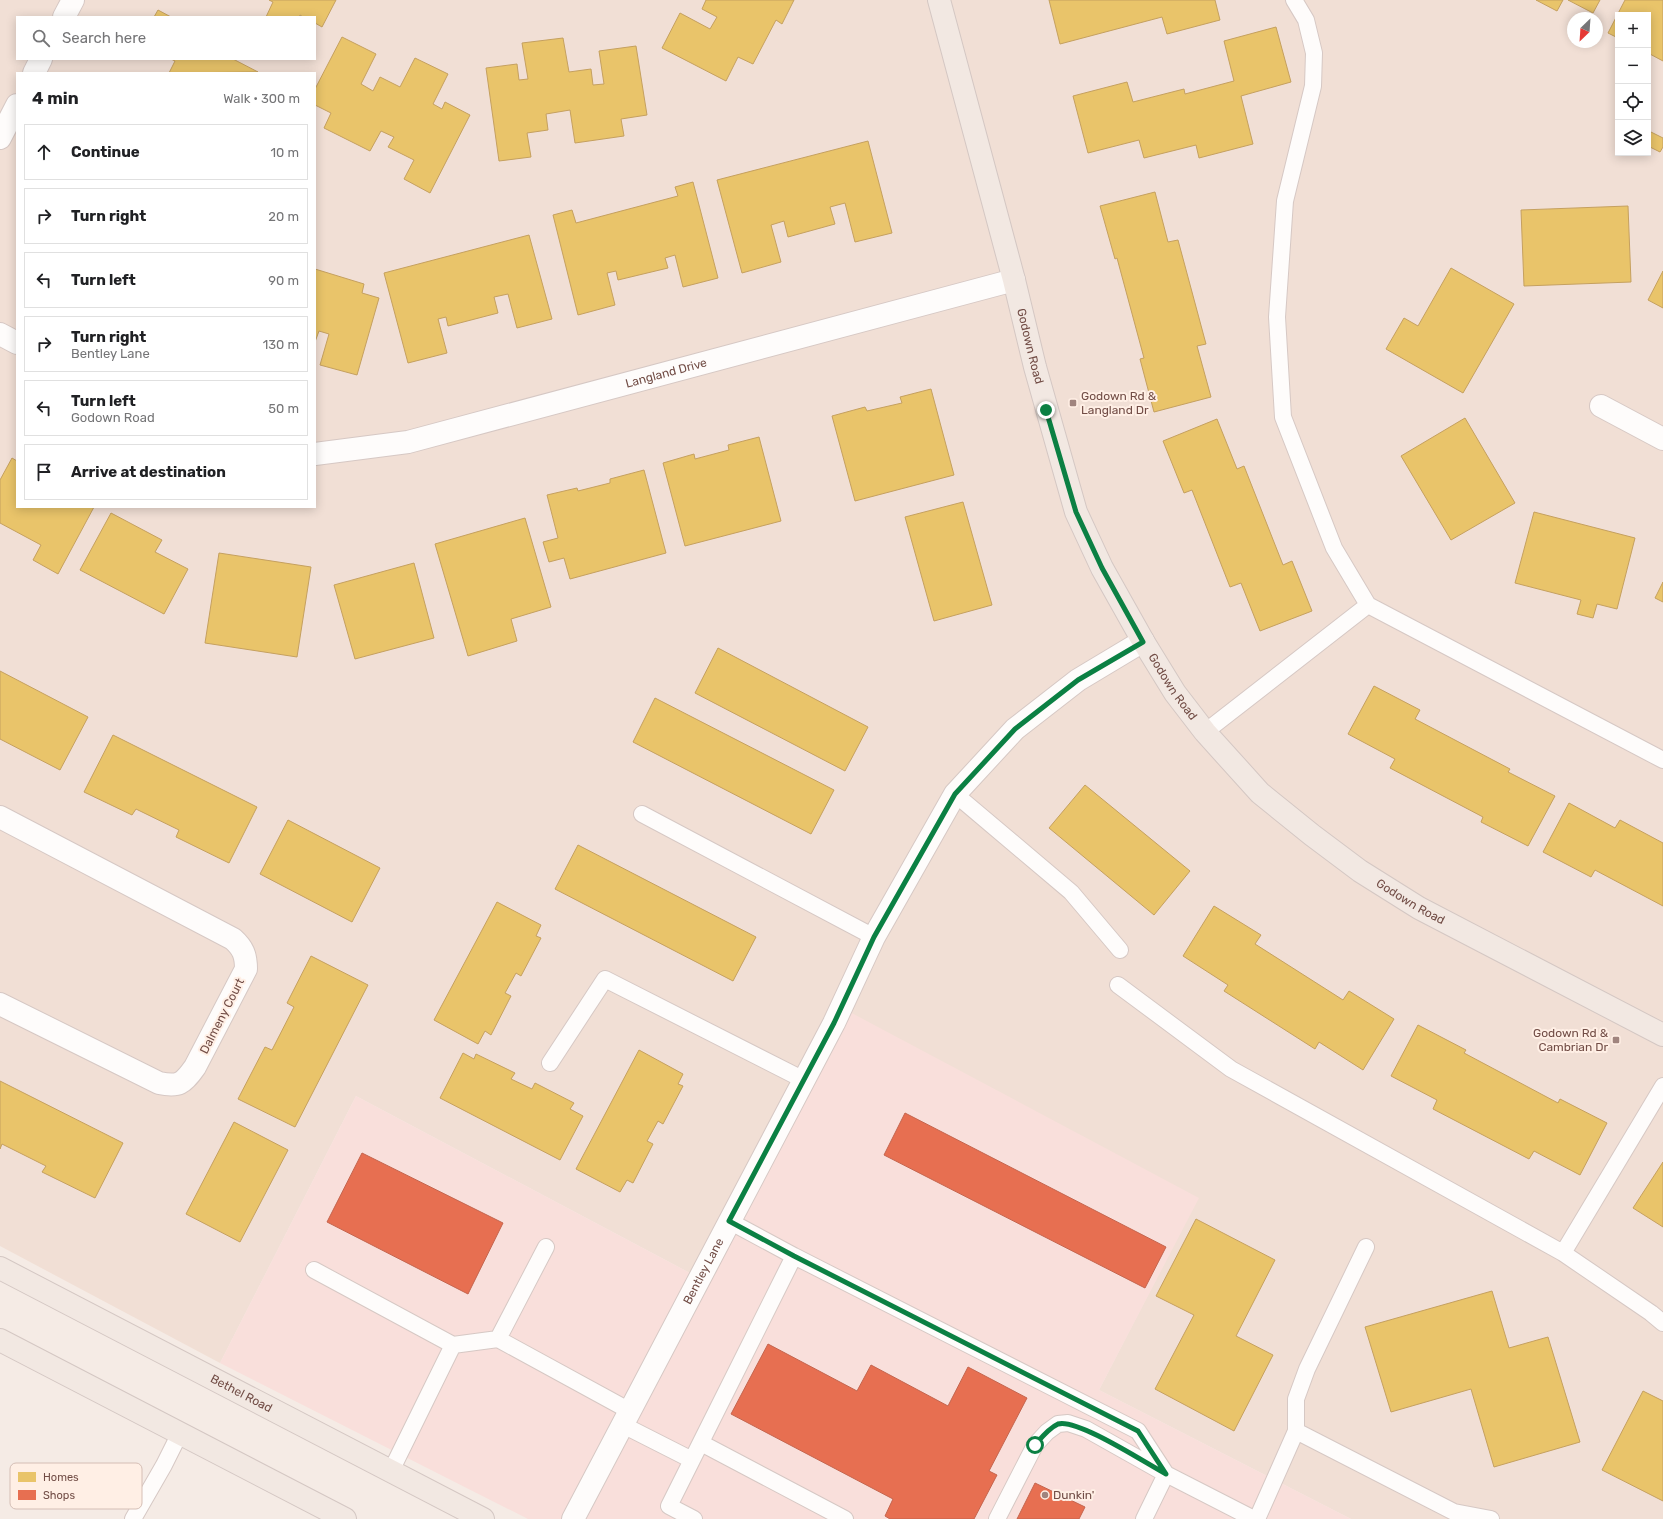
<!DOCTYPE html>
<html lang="en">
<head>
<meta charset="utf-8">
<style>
  body { margin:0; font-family:Rubik,sans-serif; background:#f6f6f6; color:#202124 }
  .controls { position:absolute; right:12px; top:12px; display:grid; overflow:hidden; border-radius:0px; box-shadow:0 2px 10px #0003 }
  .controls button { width:36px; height:36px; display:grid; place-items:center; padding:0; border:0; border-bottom:1px solid #e0e0e0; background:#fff; color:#202124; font:20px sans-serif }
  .compass { position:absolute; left:1567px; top:12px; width:36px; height:36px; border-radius:50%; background:#fff; box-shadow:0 2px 10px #0003; rotate:205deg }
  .stop { position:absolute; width:12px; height:12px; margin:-9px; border:3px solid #0b8043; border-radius:50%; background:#fff }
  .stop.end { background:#0b8043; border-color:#fff; box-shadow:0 1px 4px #0008 }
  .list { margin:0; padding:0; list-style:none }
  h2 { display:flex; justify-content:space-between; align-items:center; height:52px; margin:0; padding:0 16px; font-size:17px }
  h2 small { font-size:13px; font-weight:400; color:#757577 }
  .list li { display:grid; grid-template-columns:26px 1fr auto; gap:12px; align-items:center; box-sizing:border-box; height:56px; margin:0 8px 8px; padding:0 8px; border:1px solid #e0e0e0; border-radius:0px }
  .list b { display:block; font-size:15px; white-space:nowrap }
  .list p { margin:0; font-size:13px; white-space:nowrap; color:#757577 }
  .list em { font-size:13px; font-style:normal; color:#757577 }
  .icon { flex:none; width:22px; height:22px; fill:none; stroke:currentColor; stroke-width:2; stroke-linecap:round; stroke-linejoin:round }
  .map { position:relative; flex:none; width:1663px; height:1519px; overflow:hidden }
  .search { position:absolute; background:#fff; box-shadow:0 2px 10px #0003; left:16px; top:16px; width:300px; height:44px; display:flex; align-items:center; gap:10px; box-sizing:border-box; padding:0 14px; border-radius:0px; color:#757577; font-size:15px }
  .panel { position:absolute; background:#fff; box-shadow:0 2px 10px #0003; left:16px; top:72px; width:300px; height:436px; border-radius:0px }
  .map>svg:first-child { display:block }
  .residential { fill:#f1dfd5; fill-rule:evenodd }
  .commercial { fill:#f9dfdb }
  .homes { fill:#e9c46a; stroke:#c5a05f }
  .shops { fill:#e76f51; stroke:#c4654e }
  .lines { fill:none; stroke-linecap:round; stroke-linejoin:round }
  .service-casing { stroke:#d6c8c4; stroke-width:18 }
  .minor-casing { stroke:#d6c8c4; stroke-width:24 }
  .primary-casing { stroke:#d4c7c3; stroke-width:24 }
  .service { stroke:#fefcfb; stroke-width:16 }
  .minor { stroke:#fefcfb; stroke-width:22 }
  .primary { stroke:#f2e8e2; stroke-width:22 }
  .route { stroke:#0b8043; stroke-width:5 }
  .poi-dot { fill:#a0847e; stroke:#ffefe5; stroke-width:1.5 }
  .labels { text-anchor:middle; stroke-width:4; stroke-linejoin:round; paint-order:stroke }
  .street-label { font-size:12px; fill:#724d46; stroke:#ffefe5 }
  .poi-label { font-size:12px; fill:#724d46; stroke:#ffefe5; text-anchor:start }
  .key { fill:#ffefe5; stroke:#d5beb5; stroke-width:1 }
  .key-label { font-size:11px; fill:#724d46 }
</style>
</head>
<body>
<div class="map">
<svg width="1663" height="1519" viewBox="0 0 1663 1519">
  <rect width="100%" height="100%" fill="#f5ebe5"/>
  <path class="residential" d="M0 0H1663V1519H1351L1099 1390 1198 1198 705 1281 356 1096 220 1363 0 1246ZM1618 15H1648V153H1618ZM17 17H315V59H17ZM1573 18H1597V42H1573ZM17 73H315V507H17Z"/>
  <path class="commercial" d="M846 1010 1199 1198 1099 1390 1351 1519H528L220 1363 356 1096 705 1281Z"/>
  <path class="homes" d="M269 0H336L322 27 315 23V17H303L300 15 299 17H266L273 2Z
    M706 0H794L782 24 776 20 753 64 738 57 726 81 662 48 680 13 710 29 717 17 702 9Z
    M1049 0H1215L1220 20 1167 34 1162 17 1060 44Z
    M1536 0H1563L1557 11Z
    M1568 0H1600L1593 13Z
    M1625 0H1663V61L1648 53V15H1618V38L1608 33Z
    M158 10 171 17H154Z
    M1276 27 1291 82 1241 96 1253 144 1199 158 1196 145 1144 158 1139 140 1088 153 1073 96 1127 82 1133 102 1184 89 1185 94 1234 81 1224 41Z
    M342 37 376 54 361 84 373 91 380 77 400 87 415 58 448 74 433 104 442 109 445 102 470 115 430 193 404 179 414 160 388 147 394 137 381 131 370 151 324 128 331 113 315 105V89Z
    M563 38 569 72 591 69 593 85 604 84 599 51 636 46 647 115 621 119 624 136 575 143 570 110 546 114 548 130 527 133 531 157 499 161 486 68 517 64 519 80 528 79 522 43Z
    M171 59H233L258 72 169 73 175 61Z
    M1651 132 1663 138V147L1660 152 1648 146V137Z
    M868 141 892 233 855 242 845 203 830 207 835 224 788 237 784 221 771 225 781 262 742 273 717 180Z
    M693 182 718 278 683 287 675 255 665 258 668 268 618 280 616 271 607 273 615 305 578 315 553 215 572 210 576 223 678 196 675 187Z
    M1155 192 1168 242 1178 240 1206 344 1197 346 1211 397 1154 412 1140 359 1144 358 1117 258 1115 259 1100 206Z
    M1628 206 1631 282 1524 286 1521 210Z
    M529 235 552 319 517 328 508 294 494 297 498 313 448 326 446 317 438 319 447 353 408 363 384 273Z
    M1451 268 1514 304 1463 393 1386 349 1404 318 1418 326Z
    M315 269 364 284 362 293 379 298 357 375 320 365 329 334 319 331 315 342Z
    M1663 271V308L1648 300Z
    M931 389 954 475 855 501 832 416 865 407 867 411 902 403 900 397Z
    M1465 418 1515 503 1451 540 1401 456Z
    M1217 419 1237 469 1244 466 1283 565 1292 561 1312 611 1260 631 1241 583 1230 587 1192 490 1184 493 1163 441Z
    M759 437 781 521 685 546 663 463 694 454 695 459 729 450 728 445Z
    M12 458 17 461V507H94L58 574 33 560 41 545 0 523V480Z
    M644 470 666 553 570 579 564 558 549 562 543 542 558 538 547 495 577 488 578 491 610 483V479Z
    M963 502 992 605 934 621 905 517Z
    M1534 512 1635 538 1617 609 1597 604 1593 618 1577 614 1581 600 1515 583Z
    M111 513 162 540 155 552 188 569 164 614 80 570Z
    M525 518 551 607 511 619 517 641 468 656 435 544Z
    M219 553 311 567 297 657 205 643Z
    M414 563 434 638 355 659 334 585Z
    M1663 582V602L1655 598Z
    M718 648 868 727 845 771 695 693Z
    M0 671 88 717 60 770 0 739Z
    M1374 686 1420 710 1415 719 1510 769 1508 772 1555 796 1528 846 1481 822 1483 817 1390 768 1395 759 1348 734Z
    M655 698 834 790 811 834 633 742Z
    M113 735 257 807 229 863 176 837 179 830 136 809 132 815 84 792Z
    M1085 785 1190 871 1154 915 1049 828Z
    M1569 803 1615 828 1620 820 1663 843V906L1595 870 1591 877 1543 852Z
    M288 820 380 868 352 922 260 874Z
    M578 845 756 937 733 981 555 889Z
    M497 902 541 925 536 936 541 938 521 976 516 973 505 993 511 996 491 1035 485 1031 478 1044 434 1020Z
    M1214 906 1261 935 1255 944 1343 1000 1349 991 1394 1019 1363 1070 1319 1042 1315 1049 1224 991 1228 985 1183 956Z
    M311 956 368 985 295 1127 238 1099 265 1047 272 1050 294 1007 287 1003Z
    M1418 1025 1466 1050 1464 1053 1558 1103 1560 1099 1607 1123 1580 1175 1534 1151 1529 1159 1433 1109 1437 1100 1391 1076Z
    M639 1050 683 1074 678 1084 683 1086 663 1124 658 1121 647 1141 653 1144 633 1183 627 1180 620 1192 576 1169Z
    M463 1053 474 1059 476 1054 515 1073 511 1079 532 1089 535 1083 574 1103 570 1109 583 1116 560 1160 440 1098Z
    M0 1081 123 1143 95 1198 42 1172 46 1166 2 1144 0 1149Z
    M234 1122 288 1150 240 1242 186 1214Z
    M1663 1162V1227L1633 1208Z
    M1196 1219 1275 1260 1236 1336 1273 1355 1234 1431 1155 1389 1194 1315 1156 1296Z
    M1492 1291 1509 1348 1548 1337 1580 1442 1494 1467 1471 1389 1391 1412 1365 1327Z
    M1643 1391 1663 1401V1501L1602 1470Z"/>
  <path class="shops" d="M905 1113 1166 1247 1145 1288 884 1155Z
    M362 1153 503 1223 468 1294 327 1222Z
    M768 1344 857 1391 871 1365 948 1406 968 1367 1027 1398 989 1471 997 1475 974 1519H890L885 1516 893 1499 731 1414Z
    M1035 1483 1085 1507 1079 1519H1017Z"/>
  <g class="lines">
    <defs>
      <path id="service" d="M1294 0 1306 20 1314 53 1313 86 1285 201 1277 317 1283 417 1334 548 1368 605 1663 760
        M1205 732 1368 605
        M955 794 1071 892 1120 950
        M642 814 874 937
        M1118 985 1231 1069 1563 1253 1663 1086
        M550 1063 605 979 804 1080
        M729 1221 794 1256 1138 1431 1166 1474 1254 1519
        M1563 1253 1651 1313 1663 1323
        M314 1270 453 1345 498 1339 630 1411
        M498 1339 546 1247
        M623 1425 692 1460 794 1256
        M1296 1431 1454 1512 1491 1519
        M701 1443 845 1519
        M692 1460 669 1506 694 1519
        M391 1471 453 1345
        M133 1519 164 1465 180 1433
        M997 1519 1035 1445 1047 1432 1058 1424 1068 1423 1086 1429 1166 1474 1144 1519
        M1257 1519 1296 1431V1399L1307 1369 1366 1247"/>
      <g id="minor">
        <path d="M64 17 73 0"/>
        <path d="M34 73 41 59"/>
        <path d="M0 138 17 105"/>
        <path d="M0 334 17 343"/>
        <path d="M1601 406 1663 439"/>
        <path id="s1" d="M315 454 408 442 1014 280"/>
        <path d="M0 817 233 939C243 948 246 955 246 969L195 1067C183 1084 179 1087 159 1083L0 1004"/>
        <path id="s2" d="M573 1519 834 1023 874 937 955 794 1015 729 1078 680 1143 641"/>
      </g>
      <g id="primary">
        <path id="s3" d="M939 0 1014 280 1035 367 1076 512 1102 568 1143 641 1175 693 1205 732 1260 793 1312 835 1360 871 1419 908 1663 1035"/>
        <path id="s4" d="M0 1268 483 1519"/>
        <path d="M0 1340 345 1519"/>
      </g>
    </defs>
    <use href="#service" class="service-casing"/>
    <use href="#minor" class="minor-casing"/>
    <use href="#primary" class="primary-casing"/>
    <use href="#service" class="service"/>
    <use href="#minor" class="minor"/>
    <use href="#primary" class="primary"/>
  </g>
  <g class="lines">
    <path class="route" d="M1035 1445C1041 1438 1049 1428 1058 1424 1077 1418 1147 1464 1166 1474L1138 1431 794 1256 729 1221 834 1023 874 937 955 794 1015 729 1078 680 1143 642 1102 568 1076 512 1046 410"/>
  </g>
  <g class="poi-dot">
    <rect x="1069" y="399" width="8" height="8" rx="2"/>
    <rect x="1612" y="1036" width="8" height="8" rx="2"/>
    <circle cx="1045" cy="1495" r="4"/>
  </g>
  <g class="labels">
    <g class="street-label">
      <text dy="4" stroke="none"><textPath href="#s3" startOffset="358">Godown Road</textPath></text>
      <text dy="4" stroke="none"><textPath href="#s1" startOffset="361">Langland Drive</textPath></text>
      <text dy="4" stroke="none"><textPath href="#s3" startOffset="730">Godown Road</textPath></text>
      <text dy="4" stroke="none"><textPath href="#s3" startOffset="1054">Godown Road</textPath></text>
      <text transform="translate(222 1016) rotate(-63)" y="4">Dalmeny Court</text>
      <text dy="4" stroke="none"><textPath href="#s2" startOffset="280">Bentley Lane</textPath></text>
      <text dy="4" stroke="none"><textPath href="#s4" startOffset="272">Bethel Road</textPath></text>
    </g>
    <g class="poi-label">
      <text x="1081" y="400">Godown Rd &amp;<tspan x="1081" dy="14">Langland Dr</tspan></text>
      <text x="1608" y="1037" text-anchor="end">Godown Rd &amp;<tspan x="1608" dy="14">Cambrian Dr</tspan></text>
      <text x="1053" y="1499">Dunkin'</text>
    </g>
  </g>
  <rect x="10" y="1463" width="132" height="46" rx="6" class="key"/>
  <rect x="18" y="1472" width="18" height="10" fill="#e9c46a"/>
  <rect x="18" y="1490" width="18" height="10" fill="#e76f51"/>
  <g class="key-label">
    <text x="43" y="1481">Homes</text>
    <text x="43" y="1499">Shops</text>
  </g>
</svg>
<div class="controls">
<button>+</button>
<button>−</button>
<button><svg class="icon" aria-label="locate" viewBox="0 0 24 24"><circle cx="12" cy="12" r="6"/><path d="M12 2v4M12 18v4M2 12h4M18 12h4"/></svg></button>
<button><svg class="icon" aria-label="layers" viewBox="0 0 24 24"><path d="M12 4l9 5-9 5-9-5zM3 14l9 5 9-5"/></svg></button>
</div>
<svg class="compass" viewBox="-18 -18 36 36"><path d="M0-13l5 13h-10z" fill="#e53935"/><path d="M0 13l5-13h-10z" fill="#757577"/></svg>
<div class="stop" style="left:1035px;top:1445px"></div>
<div class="stop end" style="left:1046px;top:410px"></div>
<div class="search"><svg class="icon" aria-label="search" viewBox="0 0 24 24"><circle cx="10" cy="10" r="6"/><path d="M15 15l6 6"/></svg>Search here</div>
<section class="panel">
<h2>4 min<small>Walk · 300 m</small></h2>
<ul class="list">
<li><svg class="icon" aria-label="ahead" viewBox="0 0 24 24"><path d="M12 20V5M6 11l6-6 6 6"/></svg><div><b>Continue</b></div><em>10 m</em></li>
<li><svg class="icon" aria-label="right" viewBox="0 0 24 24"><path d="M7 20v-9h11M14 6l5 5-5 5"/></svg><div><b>Turn right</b></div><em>20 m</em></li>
<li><svg class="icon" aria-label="left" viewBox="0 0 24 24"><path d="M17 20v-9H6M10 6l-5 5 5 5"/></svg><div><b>Turn left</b></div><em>90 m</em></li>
<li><svg class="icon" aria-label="right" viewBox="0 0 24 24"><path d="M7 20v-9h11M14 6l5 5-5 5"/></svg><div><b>Turn right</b><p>Bentley Lane</p></div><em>130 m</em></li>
<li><svg class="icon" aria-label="left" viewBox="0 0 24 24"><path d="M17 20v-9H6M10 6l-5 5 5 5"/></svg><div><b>Turn left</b><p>Godown Road</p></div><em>50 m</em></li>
<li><svg class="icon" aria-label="arrive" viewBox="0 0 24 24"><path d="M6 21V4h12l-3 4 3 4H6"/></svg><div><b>Arrive at destination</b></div></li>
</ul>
</section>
</div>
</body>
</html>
